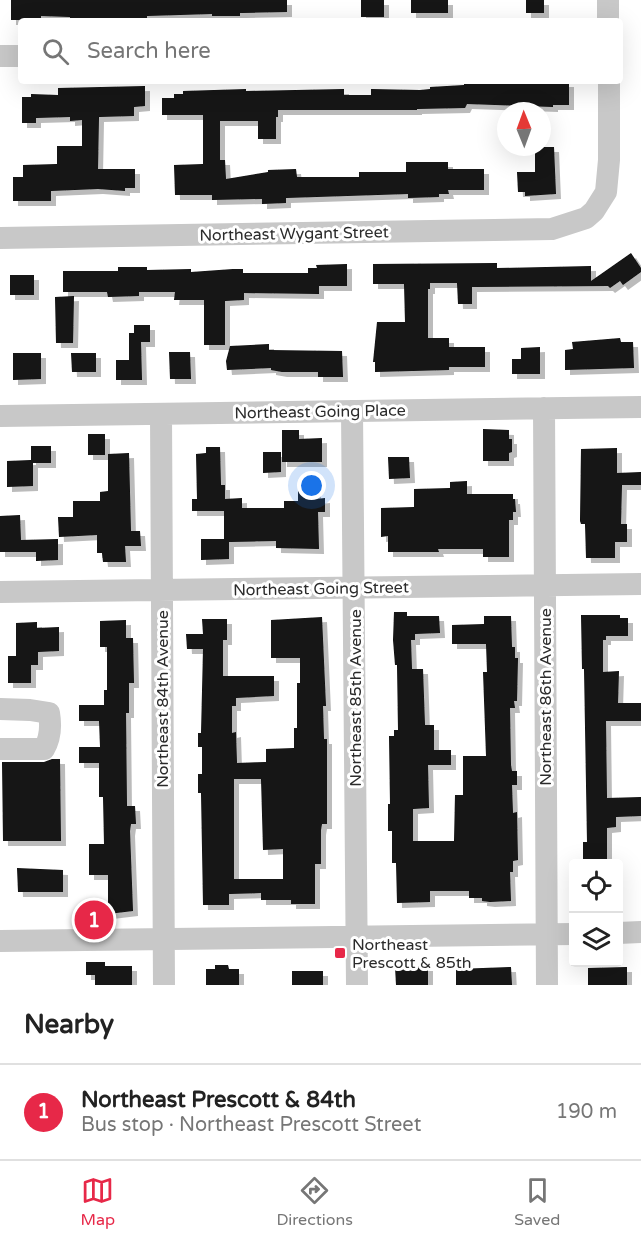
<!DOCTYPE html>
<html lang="en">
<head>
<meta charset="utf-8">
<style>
  body { margin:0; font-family:"Varela Round",sans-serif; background:#f2f2f2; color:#222 }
  .controls { position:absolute; right:18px; bottom:18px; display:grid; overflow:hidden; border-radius:6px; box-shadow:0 6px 24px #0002 }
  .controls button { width:54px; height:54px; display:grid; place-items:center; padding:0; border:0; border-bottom:2px solid #e0e0e0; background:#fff; color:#222; font:30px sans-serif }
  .compass { position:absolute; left:497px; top:102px; width:54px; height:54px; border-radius:50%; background:#fff; box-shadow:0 6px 24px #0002; rotate:359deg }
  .you { position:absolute; left:312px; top:486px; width:21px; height:21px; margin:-15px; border:4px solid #fff; border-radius:50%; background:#1a73e8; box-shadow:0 0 0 9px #1a73e833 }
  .badge { display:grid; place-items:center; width:39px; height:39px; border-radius:50%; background:#e72848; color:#fff; font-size:20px; font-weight:700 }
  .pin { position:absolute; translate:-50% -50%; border:3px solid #fff; box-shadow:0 2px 6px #0006 }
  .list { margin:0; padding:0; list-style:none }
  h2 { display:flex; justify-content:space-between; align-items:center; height:78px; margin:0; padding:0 24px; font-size:26px }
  h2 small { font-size:20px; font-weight:400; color:#767676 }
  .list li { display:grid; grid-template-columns:39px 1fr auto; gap:18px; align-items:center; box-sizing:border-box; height:96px; padding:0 24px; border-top:2px solid #e0e0e0 }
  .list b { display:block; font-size:22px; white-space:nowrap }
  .list p { margin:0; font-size:20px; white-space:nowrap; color:#767676 }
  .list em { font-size:20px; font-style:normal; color:#767676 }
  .icon { flex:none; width:33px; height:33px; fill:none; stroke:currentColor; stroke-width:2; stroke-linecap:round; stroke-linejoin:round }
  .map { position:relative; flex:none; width:641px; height:985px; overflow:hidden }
  .search { position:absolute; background:#fff; box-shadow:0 6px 24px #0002; left:18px; right:18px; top:18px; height:66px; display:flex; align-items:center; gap:15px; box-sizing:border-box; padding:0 21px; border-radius:6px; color:#767676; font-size:22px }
  .sheet { height:174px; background:#fff }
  nav { display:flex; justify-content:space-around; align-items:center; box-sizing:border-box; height:84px; border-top:2px solid #e0e0e0; background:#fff; font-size:16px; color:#767676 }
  nav a { display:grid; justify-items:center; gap:3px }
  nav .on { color:#e72848 }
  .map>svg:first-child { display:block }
  .building { fill:#121212; fill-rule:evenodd; filter:url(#shadow) }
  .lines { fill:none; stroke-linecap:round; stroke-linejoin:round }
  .minor { stroke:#c8c8c8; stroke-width:22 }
  .poi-dot { fill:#e72848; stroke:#fff; stroke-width:2 }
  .labels { text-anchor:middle; stroke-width:6; stroke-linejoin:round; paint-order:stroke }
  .street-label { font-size:16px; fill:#2b2b2b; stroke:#fff }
  .poi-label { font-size:16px; fill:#2b2b2b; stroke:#fff; text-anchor:start }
</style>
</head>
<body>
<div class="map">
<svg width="641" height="985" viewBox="0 0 641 985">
  <defs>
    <filter id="shadow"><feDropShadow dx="5" dy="5" stdDeviation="0" flood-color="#0004"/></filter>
  </defs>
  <rect width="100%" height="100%" fill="#fff"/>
  <path class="building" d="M11 0H287V12L240 13V16H212V14L147 16V21L94 18 93 21H70V17L41 16V20H11Z
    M361 0H384V17H361Z
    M411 0H448V13H411Z
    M526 0H544V13H526Z
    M464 82H569V105H553V107L467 104 465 108 417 109V110H278V117H276V139H258V121H220V160H225L226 179 268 172V170L296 169 297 177H359V172H406V162H448V169H484V190H448L449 194H439V197L408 198V194L286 198V203L262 204V199L212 200V195H175L174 165 203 164V115H162V98H174V94H183V91L246 89V91L344 89V95H371V89L420 90 430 89V87L464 85Z
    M145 86V106L134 107V116L99 117 98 169H135V188H125V191L98 189 51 191V201H13V177H23V165L57 164V146H82V120L70 121V117L36 118V123H22V97H31V94L58 95V88Z
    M535 147H554L556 194 525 196V192H518L517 172H535Z
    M631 253 641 268V272L623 285 620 281 610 288 608 286 472 287V304H458L457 283H430V289H428V338H449V347H485V367H449V370L375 372V362H373L377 322H405L404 284H373V264L497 263V268L591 266V281Z
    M347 264V286H319V294L244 293V300L225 301V345H204V300H174L175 292H139V296L108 297 107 292H63V271H118V267H147V270L191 269V272L233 269H243V273H308V268H317L316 265Z
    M10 275H34V295H10Z
    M74 296 73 343H56L55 297Z
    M134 325H150V342H141L142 380H116V360H129V333H134Z
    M620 338 621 342H633L634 368 565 370V350L573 349 572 342Z
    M269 344V350L342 351 343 377H318V372H282L271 370V368L227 370 226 361 230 346Z
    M540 347V374H512V359H521V348Z
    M169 352H190L191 379H170Z
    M13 353H41V379L13 380Z
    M71 353H96V372H72Z
    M483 429 509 430V439H512V452L509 453V461H483Z
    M282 430H299V439L322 438V462H282Z
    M88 434H105V455H88Z
    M31 446H51V463H33V486L7 487V461L31 460Z
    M206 447H220L221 485H225V499L242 498V508H284V501H298V488L316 487V499L325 498V512H318L319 549 276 548V541L229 542V559L201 560V539H224V511H192V499H197L196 454 206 453Z
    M617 448V473L641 472V485H622L621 524H627V542H615V558H586L585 524H581L580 521 581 449Z
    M263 452H281V472L263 473Z
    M129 453 131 531H140L141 546H125L126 562H103L102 553H97V535L59 537 58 517H73V501H100V492L108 491V454Z
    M388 457H409L410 478 389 479Z
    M467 481V494H513V499H515L516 512H513V520H509V557H483V549H438L439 552H388V536L381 537V508L414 507V489L450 488V482Z
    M20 515 21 540 58 539V560L36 561V552H0V516Z
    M394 612H407V616H439L440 633 415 634V640H411L412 669H423L425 725H434V750H451V765H428L429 808 413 809V841H454L455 795H463V756H486L483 672H487L486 644H452V625L484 624V616H511L512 647H515V658H518L517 701H514L515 708H510L511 765 512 771H517V785H512L513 813 517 812 518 860 513 861V872H510L511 901 490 902 482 901V898H469V891H430V902L397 903 396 863H392V831H388V804H390L389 736H394V730H398L397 665H395L393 640Z
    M581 615H620V618H628V636H606V640H603V672L619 671 618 703H641V721H606L607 798 641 797V816L616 817V827L607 828V864H583V842H587L584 669H582Z
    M322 617 326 706H323L324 739H327V824H322L321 830V864H315V904H291V900H261V893L229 894V905H203L201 793H198V774H202V747H198V733H201L203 649H187L186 634H203L202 619H227V640H223V676H274V696L236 698V706H232V733L236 732 237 763 266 762V749L294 748V728H297V683H300V658H271V620ZM234 779H261L263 850 283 849V879H234Z
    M126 620V638H133L134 683H129V713H126L127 806H135L136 824H131L130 831 133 911 108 914V875H89V844H104L103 797H99V763H79V747H100L99 721H79V705H104V690H107V647H100V621Z
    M37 622V628L59 627V651L38 652V665H31V683H8V656H16V623Z
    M52 759H60L61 841H3L2 762H44Z
    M17 868 63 870V892H18Z
    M401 961H415V966H428V985H396L395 967 401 966Z
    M86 962H105V966H132V985H95V975H86Z
    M215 965H228L229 969H239V985H206V969H215Z
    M511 967 512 985H456V969Z
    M627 967V985H588V968Z
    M292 971H323V985H292Z"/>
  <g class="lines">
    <path class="minor" d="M608 0V21
      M0 56H21
      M0 238 552 229 586 218 594 211 606 192 609 160V81
      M544 408 547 985
      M352 411 357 985
      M161 414 164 985
      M0 416 641 407
      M0 592 641 584
      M0 709 30 710 49 713C51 725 50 739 44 749H0
      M618 933 641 932
      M0 941 574 934"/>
  </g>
  <rect class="poi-dot" x="334" y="947" width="12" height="12" rx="3"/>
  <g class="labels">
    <g class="street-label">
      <text transform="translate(294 233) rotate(-1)" y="6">Northeast Wygant Street</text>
      <text transform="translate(320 411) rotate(-1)" y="6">Northeast Going Place</text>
      <text transform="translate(321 588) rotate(-1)" y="6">Northeast Going Street</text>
      <text transform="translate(545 697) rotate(-90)" y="6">Northeast 86th Avenue</text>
      <text transform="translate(355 698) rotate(-90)" y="6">Northeast 85th Avenue</text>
      <text transform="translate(162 699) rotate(-90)" y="6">Northeast 84th Avenue</text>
    </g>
    <g class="poi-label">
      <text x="352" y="950">Northeast<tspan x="352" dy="18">Prescott &amp; 85th</tspan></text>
    </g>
  </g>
</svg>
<div class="controls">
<button><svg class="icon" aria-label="locate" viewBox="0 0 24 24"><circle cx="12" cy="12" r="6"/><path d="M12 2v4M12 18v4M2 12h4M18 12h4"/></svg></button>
<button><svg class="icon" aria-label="layers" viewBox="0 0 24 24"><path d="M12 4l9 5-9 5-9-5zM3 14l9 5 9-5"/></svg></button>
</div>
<svg class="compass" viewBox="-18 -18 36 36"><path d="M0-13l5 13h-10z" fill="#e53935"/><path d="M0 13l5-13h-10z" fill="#767676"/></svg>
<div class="you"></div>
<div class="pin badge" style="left:94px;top:920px">1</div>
<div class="search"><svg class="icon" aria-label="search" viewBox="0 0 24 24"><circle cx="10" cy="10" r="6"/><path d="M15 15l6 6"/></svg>Search here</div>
</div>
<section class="sheet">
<h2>Nearby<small></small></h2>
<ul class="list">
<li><span class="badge">1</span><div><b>Northeast Prescott &amp; 84th</b><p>Bus stop · Northeast Prescott Street</p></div><em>190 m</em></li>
</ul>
</section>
<nav>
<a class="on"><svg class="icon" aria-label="map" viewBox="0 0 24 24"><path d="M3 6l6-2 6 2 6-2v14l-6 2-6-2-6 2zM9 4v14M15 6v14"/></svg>Map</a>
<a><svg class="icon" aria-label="directions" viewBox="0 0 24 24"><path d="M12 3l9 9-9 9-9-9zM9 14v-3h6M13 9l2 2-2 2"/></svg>Directions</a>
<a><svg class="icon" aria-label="saved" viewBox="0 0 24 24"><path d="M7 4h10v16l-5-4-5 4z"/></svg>Saved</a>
</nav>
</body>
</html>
